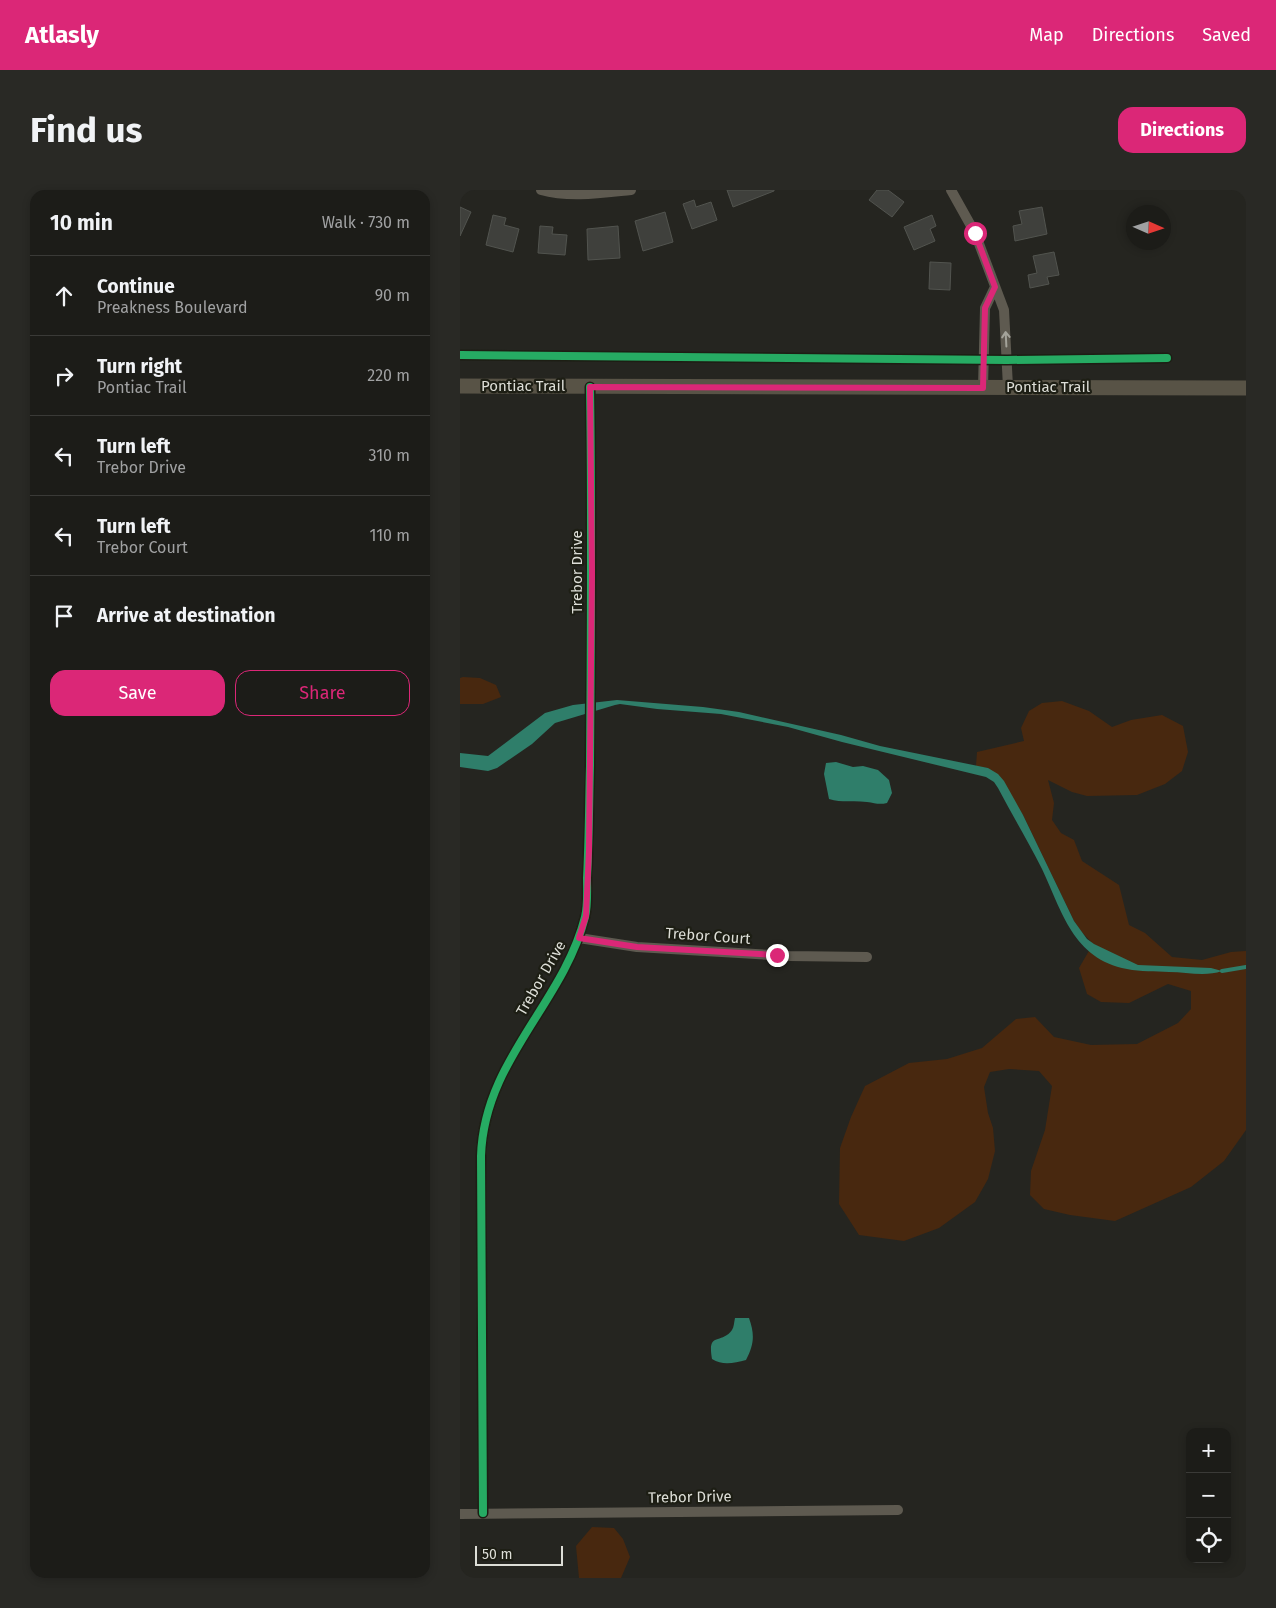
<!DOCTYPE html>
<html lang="en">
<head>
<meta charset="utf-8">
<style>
  body { margin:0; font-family:"Fira Sans",sans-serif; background:#292925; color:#f1f3f6 }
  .controls { position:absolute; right:15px; bottom:15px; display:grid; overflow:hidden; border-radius:10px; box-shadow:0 2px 8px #0003 }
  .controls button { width:45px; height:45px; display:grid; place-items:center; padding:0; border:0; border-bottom:1px solid #3a3a37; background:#1c1c18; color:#f1f3f6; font:25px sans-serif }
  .compass { position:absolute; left:666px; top:15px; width:45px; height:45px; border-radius:50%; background:#1c1c18; box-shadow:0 2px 8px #0003; rotate:93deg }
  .scale { position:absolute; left:15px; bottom:12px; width:88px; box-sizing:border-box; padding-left:5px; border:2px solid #ddded7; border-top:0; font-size:14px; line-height:18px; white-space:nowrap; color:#ddded7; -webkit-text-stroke:4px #1d1e14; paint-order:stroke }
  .stop { position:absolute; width:15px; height:15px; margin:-11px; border:4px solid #db2777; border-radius:50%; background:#fff }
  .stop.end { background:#db2777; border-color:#fff; box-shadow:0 1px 5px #0008 }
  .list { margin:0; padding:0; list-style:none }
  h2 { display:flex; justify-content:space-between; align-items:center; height:65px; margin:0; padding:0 20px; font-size:21px }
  h2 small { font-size:16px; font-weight:400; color:#a0a1a2 }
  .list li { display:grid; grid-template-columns:32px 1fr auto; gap:15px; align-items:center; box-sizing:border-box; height:80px; padding:0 20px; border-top:1px solid #3a3a37 }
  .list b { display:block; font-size:19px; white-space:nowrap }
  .list p { margin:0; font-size:16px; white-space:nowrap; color:#a0a1a2 }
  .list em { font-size:16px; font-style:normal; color:#a0a1a2 }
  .actions { display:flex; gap:10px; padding:15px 20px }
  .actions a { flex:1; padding:11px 0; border:1px solid #db2777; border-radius:15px; text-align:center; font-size:18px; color:#db2777 }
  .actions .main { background:#db2777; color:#fff }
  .icon { flex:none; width:28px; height:28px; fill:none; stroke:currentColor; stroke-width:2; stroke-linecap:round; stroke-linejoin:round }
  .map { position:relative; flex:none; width:786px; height:1388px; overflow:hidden; border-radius:15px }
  header { display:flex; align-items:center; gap:30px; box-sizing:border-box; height:70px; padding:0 25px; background:#db2777; color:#fff }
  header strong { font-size:24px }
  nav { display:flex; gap:28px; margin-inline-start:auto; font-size:18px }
  .intro { display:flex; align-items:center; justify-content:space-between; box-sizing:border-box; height:120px; padding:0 30px }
  h1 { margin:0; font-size:35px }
  .button { padding:12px 22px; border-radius:15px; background:#db2777; color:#fff; font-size:18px; font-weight:700 }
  main { display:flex; gap:30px; padding:0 30px }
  aside { flex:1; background:#1c1c18; border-radius:15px; box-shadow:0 2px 8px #0003 }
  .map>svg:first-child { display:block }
  .green { fill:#48280f }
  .water { fill:#2f7e6a }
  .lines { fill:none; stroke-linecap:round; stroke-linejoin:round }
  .stream { stroke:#2f7e6a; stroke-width:4 }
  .building { fill:#3f403c; stroke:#52544f }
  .minor { stroke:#5e5a50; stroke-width:10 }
  .secondary { stroke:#585346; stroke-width:15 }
  .cycleway-casing { stroke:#1d1e14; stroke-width:11 }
  .cycleway { stroke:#26ab63; stroke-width:8 }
  .oneway { stroke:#a4a39a }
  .route { stroke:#db2777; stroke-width:6 }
  .labels { text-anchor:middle; stroke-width:4.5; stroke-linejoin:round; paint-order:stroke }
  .street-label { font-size:15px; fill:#ddded7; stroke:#1d1e14 }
</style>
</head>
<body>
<header>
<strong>Atlasly</strong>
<nav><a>Map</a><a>Directions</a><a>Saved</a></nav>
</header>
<div class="intro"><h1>Find us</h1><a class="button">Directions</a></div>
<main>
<aside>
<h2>10 min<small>Walk · 730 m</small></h2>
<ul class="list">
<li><svg class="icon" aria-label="ahead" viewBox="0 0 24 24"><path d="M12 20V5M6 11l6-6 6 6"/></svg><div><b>Continue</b><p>Preakness Boulevard</p></div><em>90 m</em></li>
<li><svg class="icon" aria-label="right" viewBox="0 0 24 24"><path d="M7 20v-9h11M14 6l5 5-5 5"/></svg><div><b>Turn right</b><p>Pontiac Trail</p></div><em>220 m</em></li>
<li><svg class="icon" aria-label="left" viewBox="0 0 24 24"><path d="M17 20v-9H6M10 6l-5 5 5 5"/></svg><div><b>Turn left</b><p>Trebor Drive</p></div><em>310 m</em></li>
<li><svg class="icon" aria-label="left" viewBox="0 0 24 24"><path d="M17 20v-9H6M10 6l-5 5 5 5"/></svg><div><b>Turn left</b><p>Trebor Court</p></div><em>110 m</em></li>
<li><svg class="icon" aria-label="arrive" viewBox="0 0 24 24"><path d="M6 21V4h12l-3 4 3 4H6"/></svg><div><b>Arrive at destination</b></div></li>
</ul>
<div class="actions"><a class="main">Save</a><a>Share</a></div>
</aside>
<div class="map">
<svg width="786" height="1388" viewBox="0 0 786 1388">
  <rect width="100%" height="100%" fill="#252520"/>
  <path class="green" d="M3 487 20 488 36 495 41 507 23 514H0V488Z
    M602 511 629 521 652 537 671 530 702 525 723 536 728 562 722 581 705 594 677 605 627 606 612 602 588 590 594 613 592 630 601 643 614 650 622 671 659 695 669 735 685 743 712 767 742 770 771 762 786 761V940L764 971 731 997 655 1031 610 1025 584 1019 570 1005 571 981 585 940 592 896 579 881 549 879 530 882 524 897 528 923 533 938 535 961 528 989 515 1012 479 1038 444 1051 399 1045 379 1014 380 958 391 927 405 896 449 873 487 869 522 858 556 829 575 827 594 847 631 855 677 854 718 833 731 819V801L708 794 669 813 641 812 627 804 619 778 633 754 620 740 614 731 563 625 528 578 516 576 517 562 564 551 561 538 569 521 582 513Z
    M132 1337 154 1338 163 1349 170 1367 161 1388H119L116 1356Z"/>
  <path class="water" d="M157 510 243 517 279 522 381 545 420 556 528 578 538 584 544 591 563 625 614 731 627 749 634 754 678 775 751 778 762 781C745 787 727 782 709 782 695 781 681 782 667 779 613 769 602 721 582 679 568 651 552 625 538 598L534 592 526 587 382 552 328 537 287 529 261 524 197 519 160 514 155 515 95 533 72 554 37 578 28 581 0 577V563L28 566 85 523 113 515Z
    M376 572 393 577 403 576 418 580 429 590 432 603 427 613C419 615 415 613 407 612 394 610 382 613 369 609L364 584 366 573Z
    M275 1128H289C295 1145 294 1154 286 1170 274 1173 263 1176 252 1169 247 1141 261 1155 272 1140 274 1137 274 1132 275 1128Z"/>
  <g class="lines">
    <path class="stream" d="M762 781 786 777"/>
  </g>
  <path class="building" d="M267 0H314V1L273 17Z
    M417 0H428L444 12 432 27 409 10Z
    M234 10 236 17 251 12 257 30 232 39 223 14Z
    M0 17 11 22 0 46Z
    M582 17 587 44 555 51 553 36 562 34 559 21Z
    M205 22 213 52 183 61 175 31Z
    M33 25 46 28 44 35 59 39 53 62 26 55Z
    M472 25 476 36 470 39 475 51 454 60 444 37Z
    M80 36 93 37 92 44 107 45 105 65 78 63Z
    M158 36 160 68 128 70 127 39Z
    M594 62 599 85 587 87 589 94 570 98 568 85 577 83 573 66Z
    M470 72 491 73 490 100 469 99Z"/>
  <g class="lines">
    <path class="minor" d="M81 0C110 8 142 3 171 0
      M491 0 515 43 544 120 548 197
      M523 198 525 118 535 97
      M119 748 177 757 329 766 407 767
      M23 1323 21 966C24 870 103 814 125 727 128 715 127 700 127 688 129 650 129 613 130 576 131 449 132 323 130 197
      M0 1324 438 1320"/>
    <path class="secondary" d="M0 196 786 198"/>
    <defs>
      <path id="cycleway" d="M0 165 547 170 707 168
        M23 1323 21 966C24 870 103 814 125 727 128 715 127 700 127 688 129 650 129 613 130 576 131 449 132 323 130 197"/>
    </defs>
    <use href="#cycleway" class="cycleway-casing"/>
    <use href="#cycleway" class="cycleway"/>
  </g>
  <defs><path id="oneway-shaft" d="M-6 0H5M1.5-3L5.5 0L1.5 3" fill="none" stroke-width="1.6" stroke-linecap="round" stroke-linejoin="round" transform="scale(1.25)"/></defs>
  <use class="oneway" href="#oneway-shaft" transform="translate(546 149) rotate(-93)"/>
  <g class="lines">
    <path class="route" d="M317 765 177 757 119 748 126 726 129 660 132 384 130 197 523 198 525 118 535 97 515 43"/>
  </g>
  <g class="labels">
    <g class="street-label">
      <text x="63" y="201">Pontiac Trail</text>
      <text x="588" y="202">Pontiac Trail</text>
      <text transform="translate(117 382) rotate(-90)" y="5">Trebor Drive</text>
      <text transform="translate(248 746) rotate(4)" y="5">Trebor Court</text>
      <text transform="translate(81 788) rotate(-60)" y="5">Trebor Drive</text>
      <text transform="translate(230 1307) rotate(-1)" y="5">Trebor Drive</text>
    </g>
  </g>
</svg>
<div class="controls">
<button>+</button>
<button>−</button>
<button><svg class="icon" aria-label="locate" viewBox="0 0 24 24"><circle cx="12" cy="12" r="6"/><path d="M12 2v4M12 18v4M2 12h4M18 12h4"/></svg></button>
</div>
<svg class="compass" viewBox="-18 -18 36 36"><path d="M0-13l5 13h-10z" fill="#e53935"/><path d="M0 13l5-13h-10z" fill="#a0a1a2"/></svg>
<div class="scale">50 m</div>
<div class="stop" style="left:515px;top:43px"></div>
<div class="stop end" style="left:317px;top:765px"></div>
</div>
</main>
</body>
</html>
